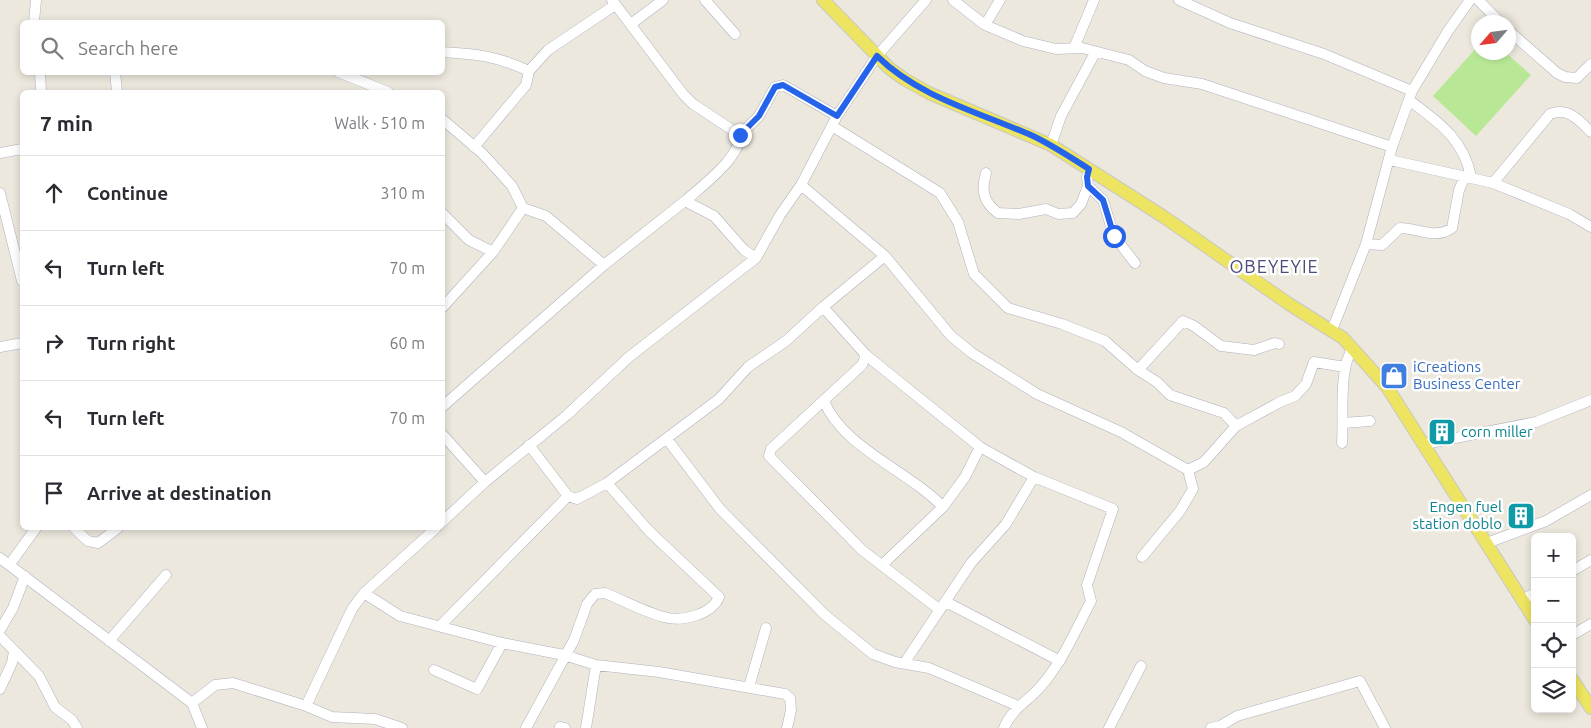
<!DOCTYPE html>
<html lang="en">
<head>
<meta charset="utf-8">
<style>
  body { margin:0; font-family:Ubuntu,sans-serif; background:#f7f7f7; color:#2b2b33 }
  .controls { position:absolute; right:15px; bottom:15px; display:grid; overflow:hidden; border-radius:8px; box-shadow:0 2px 8px #0003 }
  .controls button { width:45px; height:45px; display:grid; place-items:center; padding:0; border:0; border-bottom:1px solid #e1e1e2; background:#fff; color:#2b2b33; font:25px sans-serif }
  .compass { position:absolute; left:1471px; top:15px; width:45px; height:45px; border-radius:50%; background:#fff; box-shadow:0 2px 8px #0003; rotate:242deg }
  .stop { position:absolute; width:15px; height:15px; margin:-11px; border:4px solid #2563eb; border-radius:50%; background:#fff }
  .stop.end { background:#2563eb; border-color:#fff; box-shadow:0 1px 5px #0008 }
  .list { margin:0; padding:0; list-style:none }
  h2 { display:flex; justify-content:space-between; align-items:center; height:65px; margin:0; padding:0 20px; font-size:21px }
  h2 small { font-size:16px; font-weight:400; color:#7c7c81 }
  .list li { display:grid; grid-template-columns:32px 1fr auto; gap:15px; align-items:center; box-sizing:border-box; height:75px; padding:0 20px; border-top:1px solid #e1e1e2 }
  .list b { display:block; font-size:19px; white-space:nowrap }
  .list em { font-size:16px; font-style:normal; color:#7c7c81 }
  .icon { flex:none; width:28px; height:28px; fill:none; stroke:currentColor; stroke-width:2; stroke-linecap:round; stroke-linejoin:round }
  .map { position:relative; flex:none; width:1591px; height:728px; overflow:hidden }
  .search { position:absolute; background:#fff; box-shadow:0 2px 8px #0003; left:20px; top:20px; width:425px; height:55px; display:flex; align-items:center; gap:12px; box-sizing:border-box; padding:0 18px; border-radius:8px; color:#7c7c81; font-size:19px }
  .panel { position:absolute; background:#fff; box-shadow:0 2px 8px #0003; left:20px; top:90px; width:425px; height:440px; border-radius:8px }
  .map>svg:first-child { display:block }
  .pitch { fill:#b8e896 }
  .lines { fill:none; stroke-linecap:round; stroke-linejoin:round }
  .minor-casing { stroke:#b0b0be; stroke-width:11 }
  .major-casing { stroke:#c8c8c8; stroke-width:14 }
  .minor { stroke:#fff; stroke-width:10 }
  .major { stroke:#ede461; stroke-width:12 }
  .route { stroke:#2563eb; stroke-width:6 }
  .labels { text-anchor:middle; stroke-width:5; stroke-linejoin:round; paint-order:stroke }
  .shop-label { font-size:15px; fill:#366cbe; stroke:#fff; text-anchor:start }
  .culture-label { font-size:15px; fill:#0d838f; stroke:#fff; text-anchor:start }
  .quarter-label { font-size:18px; letter-spacing:1px; fill:#4c4c7a; stroke:#fff }
</style>
</head>
<body>
<div class="map">
<svg width="1591" height="728" viewBox="0 0 1591 728">
  <rect width="100%" height="100%" fill="#ece8dd"/>
  <path class="pitch" d="M1478 46V52L1506 53 1531 75 1476 136 1433 96Z"/>
  <g class="lines">
    <defs>
      <path id="minor" d="M612 0 683 94 693 104 740 135
        M705 0 735 34
        M953 0 985 25 1023 41 1056 49 1082 48 1129 60 1145 71 1164 78 1202 84 1392 147
        M1179 0 1230 23 1324 54 1412 91
        M1478 0 1500 22
        M34 22 36 0
        M631 24 663 0
        M985 25 1000 0
        M1508 30 1557 73 1565 77 1577 78 1591 64
        M1074 48 1094 0
        M442 52C477 54 497 56 529 71
        M40 72 41 92
        M115 72 117 92
        M338 72 388 92
        M1409 100C1438 122 1464 139 1471 177
        M442 119 482 153 512 186 523 208 546 216 604 265
        M832 126 940 193 958 222 974 274 1008 308 1062 324 1105 341 1138 370 1157 382 1170 395 1224 413 1236 426
        M1051 145 1061 116 1095 53
        M474 147 526 85 529 71 548 50 615 5
        M0 153 22 149
        M1390 160 1493 183 1569 214 1591 227
        M1089 169 1087 177 1088 186 1103 200 1114 236 1135 263
        M986 173C981 190 983 202 998 213L1019 214 1046 209 1058 214 1073 213 1081 204 1088 186
        M1493 183 1550 114C1568 107 1579 120 1591 132
        M801 185 885 256 951 336 972 353 1037 394 1121 432 1188 470
        M0 193 22 281
        M685 201C702 186 740 158 740 135L759 116 775 87 783 85 837 116
        M442 213 469 240 493 252
        M1366 244 1382 245 1400 228C1419 228 1435 240 1452 228L1459 190 1465 176
        M823 307 866 355 980 447 1034 477 1113 509 1087 585 1091 601C1076 630 1063 660 1042 685 1029 701 1012 708 1004 728
        M442 308 493 252 523 208
        M1332 330 1366 244 1392 147 1412 91 1448 31 1470 0
        M0 347 22 343
        M866 355 862 365 771 449 769 456 862 550 940 610
        M1138 370 1183 321 1194 326 1221 346 1254 350 1275 343 1279 344
        M824 401C843 448 909 471 943 507
        M442 407 604 265 685 201 714 216 744 250 756 258
        M1343 423 1370 421
        M442 434 485 482
        M667 439 720 509 825 615 873 654 895 662 929 668 1018 706
        M1342 443C1344 418 1338 368 1353 348
        M1425 444 1536 422 1591 400
        M568 496 577 499 607 483 719 399 748 367 786 341 823 307 885 256
        M442 522 485 482 567 415 629 357 756 258 780 215 801 185 837 116 877 56 926 0
        M74 528 88 541 98 543 118 528
        M1487 543 1546 521 1591 495
        M1142 557 1180 511 1193 489 1188 470 1204 462 1236 426 1280 402 1295 396 1306 384 1314 362 1345 367
        M0 558 192 703 202 728
        M10 564 36 528
        M882 565 943 507 965 477 980 447
        M1572 571 1591 560
        M364 593 400 616 502 643 564 655 596 665 659 672 785 694 790 698 791 710 787 728
        M1522 600 1535 593
        M946 602 1060 661
        M440 626 568 496 529 445
        M0 630 13 608 25 576
        M1572 635 1591 624
        M0 636 39 676 55 707 72 720 77 728
        M109 641 166 575
        M905 662 971 563 1006 524 1034 477
        M434 670 477 689 502 643
        M749 687 766 628
        M0 689 12 663 14 651
        M192 703 215 685 233 683 306 706 332 717 375 719 402 728
        M306 706 352 609 364 593 436 528
        M560 727 565 728
        M526 728 574 640 587 604 595 594 605 593C625 601 644 612 664 617 681 622 712 615 719 597L649 531 607 483
        M586 728 596 665
        M1109 728 1141 666
        M1211 728 1220 726 1237 716 1360 681 1385 728"/>
      <path id="major" d="M823 0 889 68 904 79 929 93 1051 145 1164 217 1289 304 1343 338 1387 387 1535 620
        M1572 679 1591 708"/>
    </defs>
    <use href="#minor" class="minor-casing"/>
    <use href="#major" class="major-casing"/>
    <use href="#minor" class="minor"/>
    <use href="#major" class="major"/>
  </g>
  <g class="lines">
    <path class="route" d="M740 135 759 116 775 87 783 85 837 116 877 56C920 98 979 112 1033 136 1052 145 1070 157 1089 169L1087 177 1088 186 1103 200 1114 236"/>
  </g>
  <defs>
    <symbol id="shop-square" viewBox="-11 -11 22 22"><rect x="-9" y="-9" width="18" height="18" rx="4" fill="#3f7fe0" stroke="#fff"/><path d="M-5-2.5h2.3a2.7 3.5 0 0 1 5.4 0H5L5.5 6h-11ZM-1.5-2.5h3a1.5 2.3 0 0 0-3 0Z" fill="#fff"/></symbol>
    <symbol id="building-square" viewBox="-11 -11 22 22"><rect x="-9" y="-9" width="18" height="18" rx="4" fill="#0f9aa8" stroke="#fff"/><path d="M-4-6H4V6H1V3H-1V6H-4ZM-2.5-4.3h1.7v1.8h-1.7ZM.8-4.3h1.7v1.8H.8ZM-2.5-1h1.7V.8h-1.7ZM.8-1h1.7V.8H.8Z" fill="#fff"/></symbol>
  </defs>
  <g fill-rule="evenodd">
    <use href="#shop-square" x="1378" y="360" width="32" height="32"/>
    <use href="#building-square" x="1426" y="416" width="32" height="32"/>
    <use href="#building-square" x="1505" y="500" width="32" height="32"/>
  </g>
  <g class="labels">
    <g class="shop-label">
      <text x="1413" y="372">iCreations<tspan x="1413" dy="17">Business Center</tspan></text>
    </g>
    <g class="culture-label">
      <text x="1461" y="437">corn miller</text>
      <text x="1502" y="512" text-anchor="end">Engen fuel<tspan x="1502" dy="17">station doblo</tspan></text>
    </g>
    <g class="quarter-label">
      <text x="1274" y="273">OBEYEYIE</text>
    </g>
  </g>
</svg>
<div class="controls">
<button>+</button>
<button>−</button>
<button><svg class="icon" aria-label="locate" viewBox="0 0 24 24"><circle cx="12" cy="12" r="6"/><path d="M12 2v4M12 18v4M2 12h4M18 12h4"/></svg></button>
<button><svg class="icon" aria-label="layers" viewBox="0 0 24 24"><path d="M12 4l9 5-9 5-9-5zM3 14l9 5 9-5"/></svg></button>
</div>
<svg class="compass" viewBox="-18 -18 36 36"><path d="M0-13l5 13h-10z" fill="#e53935"/><path d="M0 13l5-13h-10z" fill="#7c7c81"/></svg>
<div class="stop" style="left:1114px;top:236px"></div>
<div class="stop end" style="left:740px;top:135px"></div>
<div class="search"><svg class="icon" aria-label="search" viewBox="0 0 24 24"><circle cx="10" cy="10" r="6"/><path d="M15 15l6 6"/></svg>Search here</div>
<section class="panel">
<h2>7 min<small>Walk · 510 m</small></h2>
<ul class="list">
<li><svg class="icon" aria-label="ahead" viewBox="0 0 24 24"><path d="M12 20V5M6 11l6-6 6 6"/></svg><div><b>Continue</b></div><em>310 m</em></li>
<li><svg class="icon" aria-label="left" viewBox="0 0 24 24"><path d="M17 20v-9H6M10 6l-5 5 5 5"/></svg><div><b>Turn left</b></div><em>70 m</em></li>
<li><svg class="icon" aria-label="right" viewBox="0 0 24 24"><path d="M7 20v-9h11M14 6l5 5-5 5"/></svg><div><b>Turn right</b></div><em>60 m</em></li>
<li><svg class="icon" aria-label="left" viewBox="0 0 24 24"><path d="M17 20v-9H6M10 6l-5 5 5 5"/></svg><div><b>Turn left</b></div><em>70 m</em></li>
<li><svg class="icon" aria-label="arrive" viewBox="0 0 24 24"><path d="M6 21V4h12l-3 4 3 4H6"/></svg><div><b>Arrive at destination</b></div></li>
</ul>
</section>
</div>
</body>
</html>
